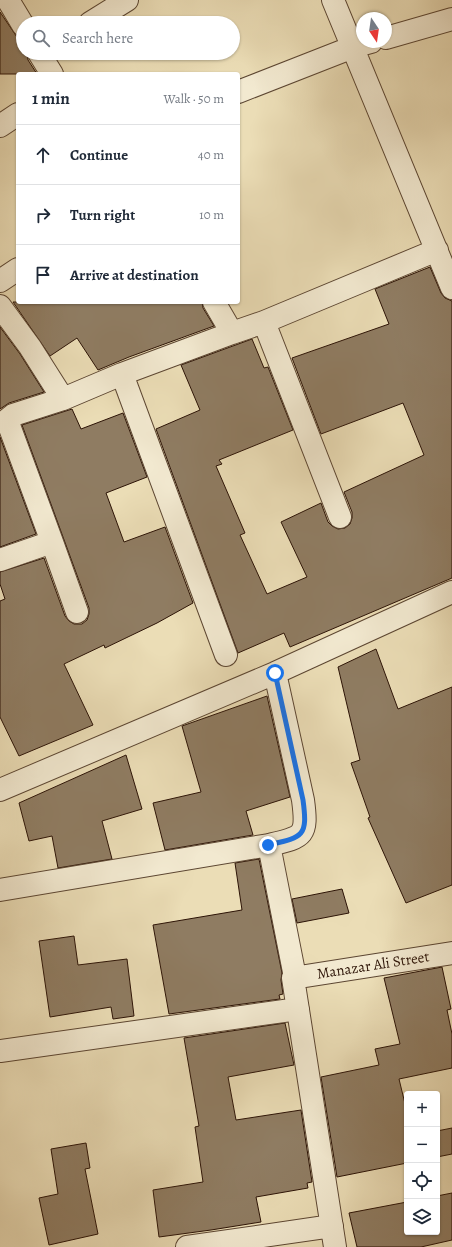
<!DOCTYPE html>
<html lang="en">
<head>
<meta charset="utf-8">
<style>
  body { margin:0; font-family:Alegreya,serif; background:#f2f2f3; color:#1f2937 }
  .controls { position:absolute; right:12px; bottom:12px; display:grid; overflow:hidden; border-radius:4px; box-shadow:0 1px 3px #0004 }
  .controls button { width:36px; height:36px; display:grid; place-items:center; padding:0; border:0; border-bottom:1px solid #e0e1e3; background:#fff; color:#1f2937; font:20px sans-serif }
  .compass { position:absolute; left:356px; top:12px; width:36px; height:36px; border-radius:50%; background:#fff; box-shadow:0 1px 3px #0004; rotate:167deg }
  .stop { position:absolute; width:12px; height:12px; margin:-9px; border:3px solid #1a73e8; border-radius:50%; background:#fff }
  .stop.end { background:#1a73e8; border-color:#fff; box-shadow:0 1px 4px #0008 }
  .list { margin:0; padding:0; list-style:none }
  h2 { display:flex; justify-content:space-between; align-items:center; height:52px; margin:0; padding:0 16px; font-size:17px }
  h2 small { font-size:13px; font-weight:400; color:#747a83 }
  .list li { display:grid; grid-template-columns:26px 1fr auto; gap:12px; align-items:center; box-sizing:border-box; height:60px; padding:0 16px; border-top:1px solid #e0e1e3 }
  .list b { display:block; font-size:15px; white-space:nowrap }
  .list em { font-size:13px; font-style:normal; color:#747a83 }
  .icon { flex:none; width:22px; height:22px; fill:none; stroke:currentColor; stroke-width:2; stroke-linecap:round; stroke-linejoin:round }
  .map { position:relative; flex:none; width:452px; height:1247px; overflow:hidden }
  .search { position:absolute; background:#fff; box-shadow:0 1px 3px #0004; left:16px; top:16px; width:224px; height:44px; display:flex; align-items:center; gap:10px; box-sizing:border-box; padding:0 14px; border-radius:22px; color:#747a83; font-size:15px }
  .panel { position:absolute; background:#fff; box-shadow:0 1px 3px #0004; left:16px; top:72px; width:224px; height:232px; border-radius:4px }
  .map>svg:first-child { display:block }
  .building { fill:#8f7c62; stroke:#2c1306 }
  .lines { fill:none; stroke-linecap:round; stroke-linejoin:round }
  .minor-casing { stroke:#5c4632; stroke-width:24 }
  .minor { stroke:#f2e9d0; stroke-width:22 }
  .route { stroke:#1a73e8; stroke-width:5 }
  .labels { text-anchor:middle; stroke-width:3.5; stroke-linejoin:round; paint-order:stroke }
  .street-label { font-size:15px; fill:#2c1306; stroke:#f2e9d0 }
</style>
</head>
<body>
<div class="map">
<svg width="452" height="1247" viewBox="0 0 452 1247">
  <rect width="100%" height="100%" fill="#ebddb6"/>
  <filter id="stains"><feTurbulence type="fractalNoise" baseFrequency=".005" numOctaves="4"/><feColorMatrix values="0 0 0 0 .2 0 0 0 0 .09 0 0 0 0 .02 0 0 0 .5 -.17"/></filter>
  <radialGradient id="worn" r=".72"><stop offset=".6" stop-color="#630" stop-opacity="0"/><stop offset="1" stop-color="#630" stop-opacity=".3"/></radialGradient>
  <path class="building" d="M0 12 23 46V53H27L28 60 37 74H0Z
    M430 267 441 293 445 298 452 301V578L290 647 284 633 238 653 156 429 200 410 181 365 252 339 264 368 268 367 293 430 219 460 222 464 216 466 245 533 240 535 267 594 307 577 281 522 321 503 328 522 332 526 338 529 345 528 350 524 352 518V512L344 492 424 455 403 403 321 434 292 358 389 324 375 289Z
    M13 302H202L203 308 214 326 129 357 98 370 77 338 50 356Z
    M0 327 20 354 44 392 9 403 0 409Z
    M72 409 81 429 123 413 147 477 106 493 124 542 165 527 193 603 157 623 105 648 104 645 64 664 93 725 19 756 0 717V601L5 599 0 584V572L44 558 65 616 69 621 74 624H82L87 620 89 614V608L22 425Z
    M0 437 36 534 0 547Z
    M376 649 398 709 452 687V885L406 903 368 818 370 817 351 763 360 760 338 667Z
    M267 696 290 797 246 811 253 835 165 850 153 803 201 792 182 726Z
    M126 755 142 809 102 821 112 859 58 868 52 836 29 841 19 803Z
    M259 859 282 973 281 980 283 994 279 995 280 999 169 1014 153 925 242 910 235 863Z
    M342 889 349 913 297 923 292 899Z
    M74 936 78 965 127 959 134 1016 113 1019 111 1007 50 1017 39 941Z
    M442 967 451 1009 447 1010 452 1034V1068L399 1079 407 1112V1163L337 1177 321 1077 379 1065 375 1049 400 1044 384 978Z
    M285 1023 294 1065 228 1077 236 1120 301 1110 312 1182 307 1183 308 1188 256 1197 261 1222 211 1230 159 1237 153 1190 203 1182 195 1127 199 1126 184 1038Z
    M452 1128V1154L437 1157V1131Z
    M86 1143 90 1168 85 1169 98 1234 49 1245 39 1198 58 1194 51 1149Z
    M452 1193V1240L421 1247H357L349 1213 407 1202V1232H437V1196Z"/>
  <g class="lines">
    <defs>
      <path id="minor" d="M8 0 23 25
        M333 0 452 288
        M90 23 127 0
        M386 38 452 19
        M39 53 52 74
        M238 92 353 47 371 42
        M0 126 18 114
        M0 281 18 269
        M0 306 30 347 63 399 122 374 232 333 214 302
        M264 322 340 517
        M232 333 264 322 437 250
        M122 374 226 655
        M63 399 13 415 8 419 10 428 52 542 77 612
        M0 560 52 542
        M0 790 275 673 452 592
        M269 845C303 837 308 837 303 800L275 673
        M0 890 269 845 295 977
        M0 1051 298 1009
        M187 1247 332 1226
        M335 1247 293 978 452 953"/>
    </defs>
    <use href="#minor" class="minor-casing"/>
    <use href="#minor" class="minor"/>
  </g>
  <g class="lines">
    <path class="route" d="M268 845C303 837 308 837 303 800L275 673"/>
  </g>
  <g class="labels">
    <g class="street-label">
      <text transform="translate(373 965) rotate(-9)" y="5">Manazar Ali Street</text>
    </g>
  </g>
  <rect width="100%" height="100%" filter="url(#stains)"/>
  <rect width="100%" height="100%" fill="url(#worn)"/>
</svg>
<div class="controls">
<button>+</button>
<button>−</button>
<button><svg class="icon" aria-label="locate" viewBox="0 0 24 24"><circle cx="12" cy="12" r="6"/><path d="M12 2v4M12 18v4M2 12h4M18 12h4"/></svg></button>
<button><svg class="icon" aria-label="layers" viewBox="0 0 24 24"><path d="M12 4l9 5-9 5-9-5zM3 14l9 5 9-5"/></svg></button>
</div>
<svg class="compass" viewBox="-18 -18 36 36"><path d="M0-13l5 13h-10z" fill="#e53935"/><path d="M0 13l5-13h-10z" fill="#747a83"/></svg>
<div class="stop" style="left:275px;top:673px"></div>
<div class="stop end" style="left:268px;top:845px"></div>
<div class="search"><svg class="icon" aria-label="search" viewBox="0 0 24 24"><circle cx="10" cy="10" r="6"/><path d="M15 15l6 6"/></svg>Search here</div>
<section class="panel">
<h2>1 min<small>Walk · 50 m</small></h2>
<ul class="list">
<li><svg class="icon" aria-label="ahead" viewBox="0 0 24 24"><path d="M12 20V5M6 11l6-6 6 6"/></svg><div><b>Continue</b></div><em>40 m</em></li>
<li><svg class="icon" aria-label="right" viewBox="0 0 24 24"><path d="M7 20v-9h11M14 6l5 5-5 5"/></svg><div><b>Turn right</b></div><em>10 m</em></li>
<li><svg class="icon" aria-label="arrive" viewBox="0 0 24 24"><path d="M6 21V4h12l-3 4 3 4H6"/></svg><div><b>Arrive at destination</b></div></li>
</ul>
</section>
</div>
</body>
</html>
